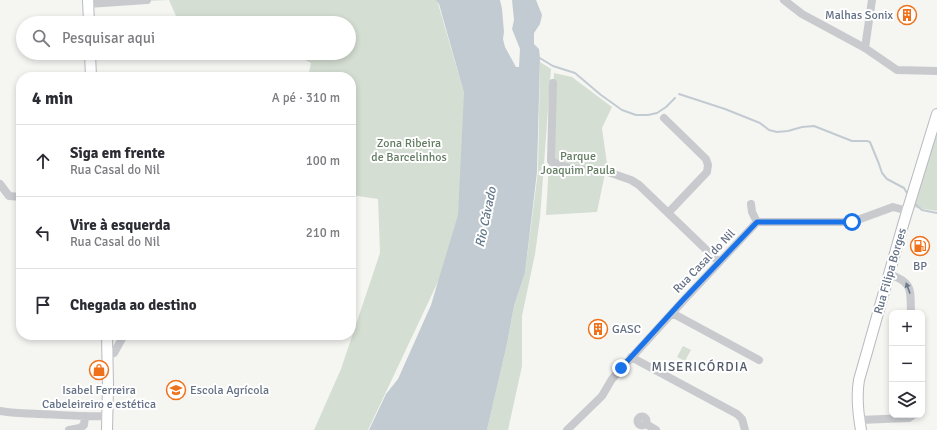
<!DOCTYPE html>
<html lang="pt">
<head>
<meta charset="utf-8">
<style>
  body { margin:0; font-family:Signika,sans-serif; background:#f7f7f7; color:#2b2b33 }
  .controls { position:absolute; right:12px; bottom:12px; display:grid; overflow:hidden; border-radius:8px; box-shadow:0 2px 6px #0003 }
  .controls button { width:36px; height:36px; display:grid; place-items:center; padding:0; border:0; border-bottom:1px solid #e1e1e2; background:#fff; color:#2b2b33; font:20px sans-serif }
  .stop { position:absolute; width:12px; height:12px; margin:-9px; border:3px solid #1a73e8; border-radius:50%; background:#fff }
  .stop.end { background:#1a73e8; border-color:#fff; box-shadow:0 1px 4px #0008 }
  .list { margin:0; padding:0; list-style:none }
  h2 { display:flex; justify-content:space-between; align-items:center; height:52px; margin:0; padding:0 16px; font-size:17px }
  h2 small { font-size:13px; font-weight:400; color:#7c7c81 }
  .list li { display:grid; grid-template-columns:26px 1fr auto; gap:12px; align-items:center; box-sizing:border-box; height:72px; padding:0 16px; border-top:1px solid #e1e1e2 }
  .list b { display:block; font-size:15px; white-space:nowrap }
  .list p { margin:0; font-size:13px; white-space:nowrap; color:#7c7c81 }
  .list em { font-size:13px; font-style:normal; color:#7c7c81 }
  .icon { flex:none; width:22px; height:22px; fill:none; stroke:currentColor; stroke-width:2; stroke-linecap:round; stroke-linejoin:round }
  .map { position:relative; flex:none; width:937px; height:430px; overflow:hidden }
  .search { position:absolute; background:#fff; box-shadow:0 2px 6px #0003; left:16px; top:16px; width:340px; height:44px; display:flex; align-items:center; gap:10px; box-sizing:border-box; padding:0 14px; border-radius:22px; color:#7c7c81; font-size:15px }
  .panel { position:absolute; background:#fff; box-shadow:0 2px 6px #0003; left:16px; top:72px; width:340px; height:268px; border-radius:16px }
  .map>svg:first-child { display:block }
  .green { fill:#d5ded3 }
  .water { fill:#c3cbd2 }
  .lines { fill:none; stroke-linecap:round; stroke-linejoin:round }
  .stream { stroke:#c3cbd2; stroke-width:2 }
  .major-casing { stroke:#b8bbc0; stroke-width:12 }
  .minor { stroke:#c8cace; stroke-width:8 }
  .major { stroke:#fff; stroke-width:10 }
  .oneway { fill:#6d798c }
  .route { stroke:#1a73e8; stroke-width:5 }
  .labels { text-anchor:middle; stroke-width:4; stroke-linejoin:round; paint-order:stroke }
  .poi-label { font-size:12px; fill:#637085; stroke:#fff }
  .park-label { font-size:12px; fill:#637c62; stroke:#fff }
  .street-label { font-size:12px; fill:#637085; stroke:#fff }
  .water-label { font-size:13px; font-style:italic; fill:#637889; stroke:#fff }
  .neighbourhood-label { font-size:13px; letter-spacing:1px; fill:#515b6a; stroke:#fff }
</style>
</head>
<body>
<div class="map">
<svg width="937" height="430" viewBox="0 0 937 430">
  <rect width="100%" height="100%" fill="#f5f6f2"/>
  <path class="green" d="M102 0H437L464 93 470 214 368 430H314L341 369 380 253 378 199 351 195V77H308L311 63 291 53H349V23H179L169 0 102 3Z
    M540 62 551 69 540 218 535 254 522 316V366L508 430H487L507 344 514 306 525 273 538 171Z
    M554 73 572 77 612 107 602 128 607 164 597 212 546 215Z
    M937 125V211L912 207Z
    M683 346 691 350 685 361 677 357Z"/>
  <path class="water" d="M436 0H500L502 9 504 32 503 39 505 47 516 67H519L520 49 512 29 514 20 512 0H536L542 15 540 24 534 33V44L539 49 540 58 537 172 525 273 514 306 507 344 487 430H369L386 394 398 379 431 305 458 215 464 93 439 4Z"/>
  <g class="lines">
    <path class="stream" d="M538 57 553 66 575 73 601 95 622 110 636 115H648L657 113 666 107 675 98
      M679 94 725 109 760 123 769 130 777 132 788 131 802 127 814 126 852 141H867L870 142 879 164 882 173 887 179 904 188 907 193
      M915 204 922 210 937 213"/>
    <defs>
      <path id="major" d="M88 0 89 23
        M90 53 91 77
        M107 335 108 386 107 430
        M861 430C858 413 856 397 859 380L903 225 937 114"/>
    </defs>
    <use href="#major" class="major-casing"/>
    <path class="minor" d="M784 0 802 14 865 48 897 70 937 71
      M88 4 147 0
      M865 48 872 0
      M553 83 551 161 562 166 574 169 608 172 631 180 639 185 719 262
      M664 118 706 159 708 165 707 172 668 213
      M0 184 9 196 21 197
      M751 204 752 212 757 222
      M889 274C914 283 910 290 911 313
      M672 313 759 360
      M108 356 114 353 124 335
      M631 357 737 414 742 419 745 430
      M0 411C13 414 27 413 41 414 63 415 85 417 107 416
      M637.5 421a4.5 4.5 0 1 1 9 0a4.5 4.5 0 1 1-9 0Z
      M859 420 909 418 913 415
      M646 424 656 430
      M69 430 80 428 84 425 85 416
      M567 430 602 396 612 379 683 301 757 222H852L893 207 908 211"/>
    <use href="#major" class="major"/>
  </g>
  <defs><path id="oneway-solid" d="M-6-.8H1V-3.2L6.5 0L1 3.2V.8H-6Z"/></defs>
  <use class="oneway" href="#oneway-solid" transform="translate(908 288) rotate(-110)"/>
  <g class="lines">
    <path class="route" d="M621 368 682 301 757 222H852"/>
  </g>
  <defs>
    <symbol id="building-ring" viewBox="-11 -11 22 22"><circle r="9.5" fill="#fff" stroke="#ef7119" stroke-width="1.5"/><path d="M-4-6H4V6H1V3H-1V6H-4ZM-2.5-4.3h1.7v1.8h-1.7ZM.8-4.3h1.7v1.8H.8ZM-2.5-1h1.7V.8h-1.7ZM.8-1h1.7V.8H.8Z" fill="#ef7119"/></symbol>
    <symbol id="fuel-ring" viewBox="-11 -11 22 22"><circle r="9.5" fill="#fff" stroke="#ef7119" stroke-width="1.5"/><path d="M-5.5-6h7V0h2V4h1.3V-2.5L3-4.5l.8-.8L6-3V5H2.5V1h-1V6h-7ZM-4.2-4.7v3.2H.2V-4.7Z" fill="#ef7119"/></symbol>
    <symbol id="shop-ring" viewBox="-11 -11 22 22"><circle r="9.5" fill="#fff" stroke="#ef7119" stroke-width="1.5"/><path d="M-5-2.5h2.3a2.7 3.5 0 0 1 5.4 0H5L5.5 6h-11ZM-1.5-2.5h3a1.5 2.3 0 0 0-3 0Z" fill="#ef7119"/></symbol>
    <symbol id="school-ring" viewBox="-11 -11 22 22"><circle r="9.5" fill="#fff" stroke="#ef7119" stroke-width="1.5"/><path d="M0-5L7-2L0 1L-7-2ZM-4 1L0 2.5L4 1V4Q0 6-4 4Z" fill="#ef7119"/></symbol>
  </defs>
  <g fill-rule="evenodd">
    <use href="#building-ring" x="896" y="4" width="22" height="22"/>
    <use href="#fuel-ring" x="909" y="235" width="22" height="22"/>
    <use href="#building-ring" x="587" y="318" width="22" height="22"/>
    <use href="#shop-ring" x="88" y="359" width="22" height="22"/>
    <use href="#school-ring" x="165" y="379" width="22" height="22"/>
  </g>
  <g class="labels">
    <g class="poi-label">
      <text x="893" y="19" text-anchor="end">Malhas Sonix</text>
      <text x="920" y="270">BP</text>
      <text x="612" y="333" text-anchor="start">GASC</text>
      <text x="99" y="394">Isabel Ferreira<tspan x="99" dy="14">Cabeleireiro e estética</tspan></text>
      <text x="190" y="394" text-anchor="start">Escola Agrícola</text>
    </g>
    <g class="park-label">
      <text x="409" y="147">Zona Ribeira<tspan x="409" dy="14">de Barcelinhos</tspan></text>
      <text x="578" y="160">Parque<tspan x="578" dy="14">Joaquim Paula</tspan></text>
    </g>
    <g class="street-label">
      <text transform="translate(704 261) rotate(-46)" y="4">Rua Casal do Nil</text>
      <text transform="translate(890 271) rotate(-74)" y="4">Rua Filipa Borges</text>
    </g>
    <g class="water-label">
      <text transform="translate(485 217) rotate(-78)" y="5">Rio Cávado</text>
    </g>
    <g class="neighbourhood-label">
      <text x="700" y="371">MISERICÓRDIA</text>
    </g>
  </g>
</svg>
<div class="controls">
<button>+</button>
<button>−</button>
<button><svg class="icon" aria-label="layers" viewBox="0 0 24 24"><path d="M12 4l9 5-9 5-9-5zM3 14l9 5 9-5"/></svg></button>
</div>
<div class="stop" style="left:852px;top:222px"></div>
<div class="stop end" style="left:621px;top:368px"></div>
<div class="search"><svg class="icon" aria-label="search" viewBox="0 0 24 24"><circle cx="10" cy="10" r="6"/><path d="M15 15l6 6"/></svg>Pesquisar aqui</div>
<section class="panel">
<h2>4 min<small>A pé · 310 m</small></h2>
<ul class="list">
<li><svg class="icon" aria-label="ahead" viewBox="0 0 24 24"><path d="M12 20V5M6 11l6-6 6 6"/></svg><div><b>Siga em frente</b><p>Rua Casal do Nil</p></div><em>100 m</em></li>
<li><svg class="icon" aria-label="left" viewBox="0 0 24 24"><path d="M17 20v-9H6M10 6l-5 5 5 5"/></svg><div><b>Vire à esquerda</b><p>Rua Casal do Nil</p></div><em>210 m</em></li>
<li><svg class="icon" aria-label="arrive" viewBox="0 0 24 24"><path d="M6 21V4h12l-3 4 3 4H6"/></svg><div><b>Chegada ao destino</b></div></li>
</ul>
</section>
</div>
</body>
</html>
